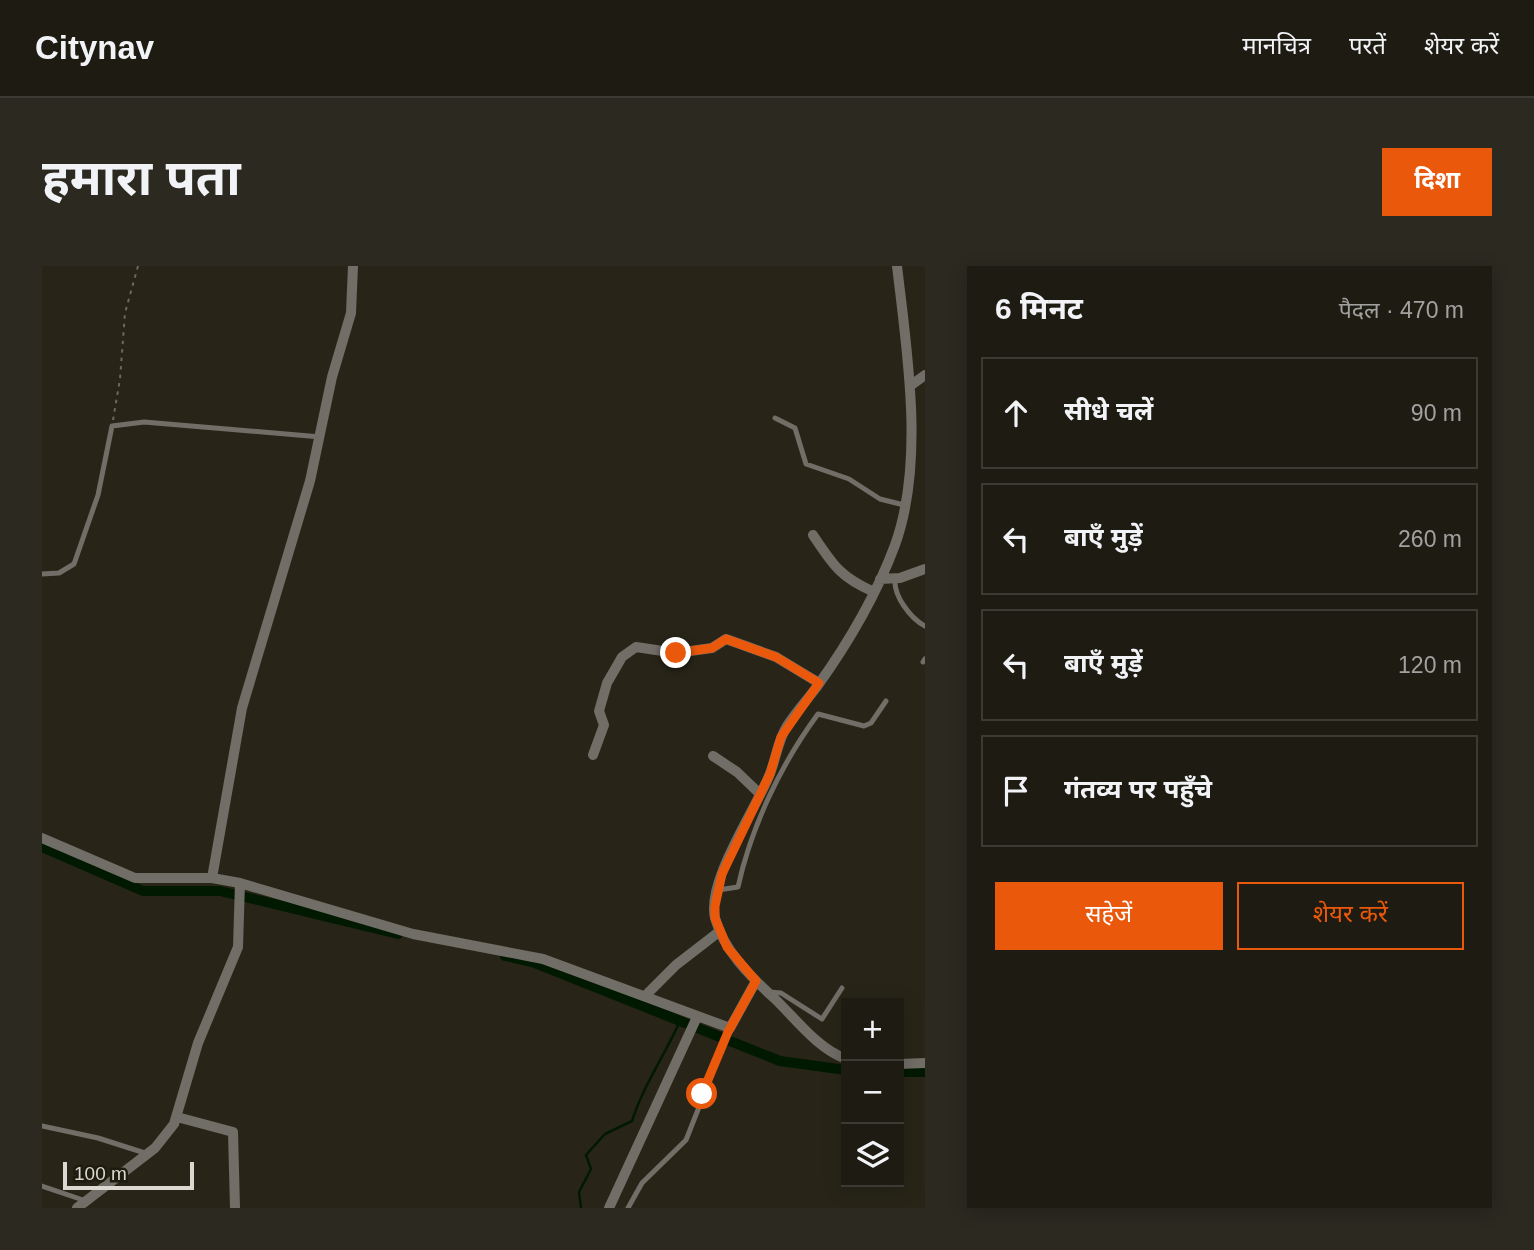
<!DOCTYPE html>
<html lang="hi">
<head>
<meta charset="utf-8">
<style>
  body { margin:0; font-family:Helvetica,"Noto Sans Devanagari",sans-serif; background:#2b2920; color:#f1f3f6 }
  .controls { position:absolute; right:21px; bottom:21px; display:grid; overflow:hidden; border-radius:0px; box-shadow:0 4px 18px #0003 }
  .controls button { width:63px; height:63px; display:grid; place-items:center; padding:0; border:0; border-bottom:2px solid #3c3a32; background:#1e1c12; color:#f1f3f6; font:35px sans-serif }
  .scale { position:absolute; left:21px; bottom:18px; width:131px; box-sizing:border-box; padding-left:7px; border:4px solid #dad8d0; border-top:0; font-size:19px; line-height:24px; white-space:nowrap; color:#dad8d0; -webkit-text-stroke:5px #1e1c0f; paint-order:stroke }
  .stop { position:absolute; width:21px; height:21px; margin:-16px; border:5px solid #ea580c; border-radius:50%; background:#fff }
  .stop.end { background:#ea580c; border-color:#fff; box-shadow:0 2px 7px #0008 }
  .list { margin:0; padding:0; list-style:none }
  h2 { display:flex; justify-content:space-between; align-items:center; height:91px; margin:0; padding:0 28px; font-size:30px }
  h2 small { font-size:23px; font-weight:400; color:#a1a19f }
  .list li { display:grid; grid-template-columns:46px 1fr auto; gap:21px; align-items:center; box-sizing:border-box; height:112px; margin:0 14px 14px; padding:0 14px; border:2px solid #3c3a32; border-radius:0px }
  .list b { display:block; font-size:26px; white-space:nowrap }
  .list em { font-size:23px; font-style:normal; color:#a1a19f }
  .actions { display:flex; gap:14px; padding:21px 28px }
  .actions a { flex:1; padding:16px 0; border:2px solid #ea580c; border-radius:0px; text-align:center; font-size:24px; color:#ea580c }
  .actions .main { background:#ea580c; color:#fff }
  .icon { flex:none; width:38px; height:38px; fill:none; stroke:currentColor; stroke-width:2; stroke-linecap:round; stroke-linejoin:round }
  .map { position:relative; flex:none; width:883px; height:942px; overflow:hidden; border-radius:0px }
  header { display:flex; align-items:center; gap:42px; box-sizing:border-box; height:98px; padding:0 35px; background:#1e1c12; border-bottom:2px solid #3c3a32 }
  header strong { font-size:33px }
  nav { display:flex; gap:38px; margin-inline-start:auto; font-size:24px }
  .intro { display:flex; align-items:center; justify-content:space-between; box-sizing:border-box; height:168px; padding:0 42px }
  h1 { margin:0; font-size:49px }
  .button { padding:18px 32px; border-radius:0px; background:#ea580c; color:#fff; font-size:24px; font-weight:700 }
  main { display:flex; gap:42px; padding:0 42px }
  aside { flex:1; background:#1e1c12; border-radius:0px; box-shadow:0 4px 18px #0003 }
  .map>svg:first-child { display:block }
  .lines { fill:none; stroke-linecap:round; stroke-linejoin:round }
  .stream { stroke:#001900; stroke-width:2.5 }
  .canal { stroke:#001900; stroke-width:10 }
  .path { stroke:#6b685d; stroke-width:2; stroke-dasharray:3.5 5; stroke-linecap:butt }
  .lane { stroke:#716d67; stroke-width:5 }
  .street { stroke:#716d67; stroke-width:10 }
  .route { stroke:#ea580c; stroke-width:9 }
</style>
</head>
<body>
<header>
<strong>Citynav</strong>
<nav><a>मानचित्र</a><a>परतें</a><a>शेयर करें</a></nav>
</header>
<div class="intro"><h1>हमारा पता</h1><a class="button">दिशा</a></div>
<main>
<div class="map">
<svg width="883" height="942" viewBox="0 0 883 942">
  <rect width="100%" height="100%" fill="#282518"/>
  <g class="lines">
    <path class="stream" d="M539 942 537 926 549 903 544 889 563 868 590 855C602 818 622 791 638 755"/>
    <path class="canal" d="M0 581 101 625H178L356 668
      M463 690 493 697 738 795 804 804
      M857 806H883"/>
    <path class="path" d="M71 154 78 113 83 47 96 0"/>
    <path class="lane" d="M733 152 753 162 764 198 807 213 838 233 862 239
      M0 308 17 307 32 298 56 229 70 160 102 156 279 171
      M853 314C852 330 868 352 883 360
      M881 396 883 393
      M676 624 696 621C709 561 739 498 776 448L822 460 829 457 844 435
      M727 726 739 727 780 753 800 722
      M0 860 56 872 106 888
      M0 920 44 935
      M586 942 600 917 644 874 688 763"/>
    <path class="street" d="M868 120 883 109
      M771 269C791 299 798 311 832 326
      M838 313 858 312 883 303
      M551 489 562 459 557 445 565 417 580 391 594 381 634 387 670 382 684 373 734 391 777 417
      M671 490 695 506 718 528
      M0 572 93 612H170L198 617 371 668 501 693 688 762 714 715
      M170 612 200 442 268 215 290 111 309 47 311 0
      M603 730 634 699 678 665
      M804 793C775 782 755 754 732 732 708 710 682 685 673 652 664 616 713 544 727 510 734 494 735 476 745 460 753 447 764 435 774 422 805 379 834 330 853 279 883 196 865 86 855 0
      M857 798 883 797
      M135 851 191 866 193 942
      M35 942 113 882 132 858 156 777 196 681 198 617
      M567 942 655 751"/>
  </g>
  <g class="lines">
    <path class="route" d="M634 387 670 382 684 373 734 391 777 417 739 471 728 508 680 608 673 640V652L685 681 714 715 686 766 660 828"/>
  </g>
</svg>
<div class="controls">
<button>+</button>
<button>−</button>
<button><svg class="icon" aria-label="layers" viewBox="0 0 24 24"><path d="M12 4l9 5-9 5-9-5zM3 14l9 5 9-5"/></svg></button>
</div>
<div class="scale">100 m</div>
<div class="stop" style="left:660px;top:828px"></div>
<div class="stop end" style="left:634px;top:387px"></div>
</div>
<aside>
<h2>6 मिनट<small>पैदल · 470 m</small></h2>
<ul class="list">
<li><svg class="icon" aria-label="ahead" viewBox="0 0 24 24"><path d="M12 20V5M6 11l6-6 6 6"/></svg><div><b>सीधे चलें</b></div><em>90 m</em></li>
<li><svg class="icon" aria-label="left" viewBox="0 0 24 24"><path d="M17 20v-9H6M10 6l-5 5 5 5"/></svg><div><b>बाएँ मुड़ें</b></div><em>260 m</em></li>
<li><svg class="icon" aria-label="left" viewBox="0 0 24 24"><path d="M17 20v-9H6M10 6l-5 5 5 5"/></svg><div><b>बाएँ मुड़ें</b></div><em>120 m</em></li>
<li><svg class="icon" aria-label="arrive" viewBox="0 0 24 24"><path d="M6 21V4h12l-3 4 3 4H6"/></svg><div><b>गंतव्य पर पहुँचे</b></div></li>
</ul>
<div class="actions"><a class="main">सहेजें</a><a>शेयर करें</a></div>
</aside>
</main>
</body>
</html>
